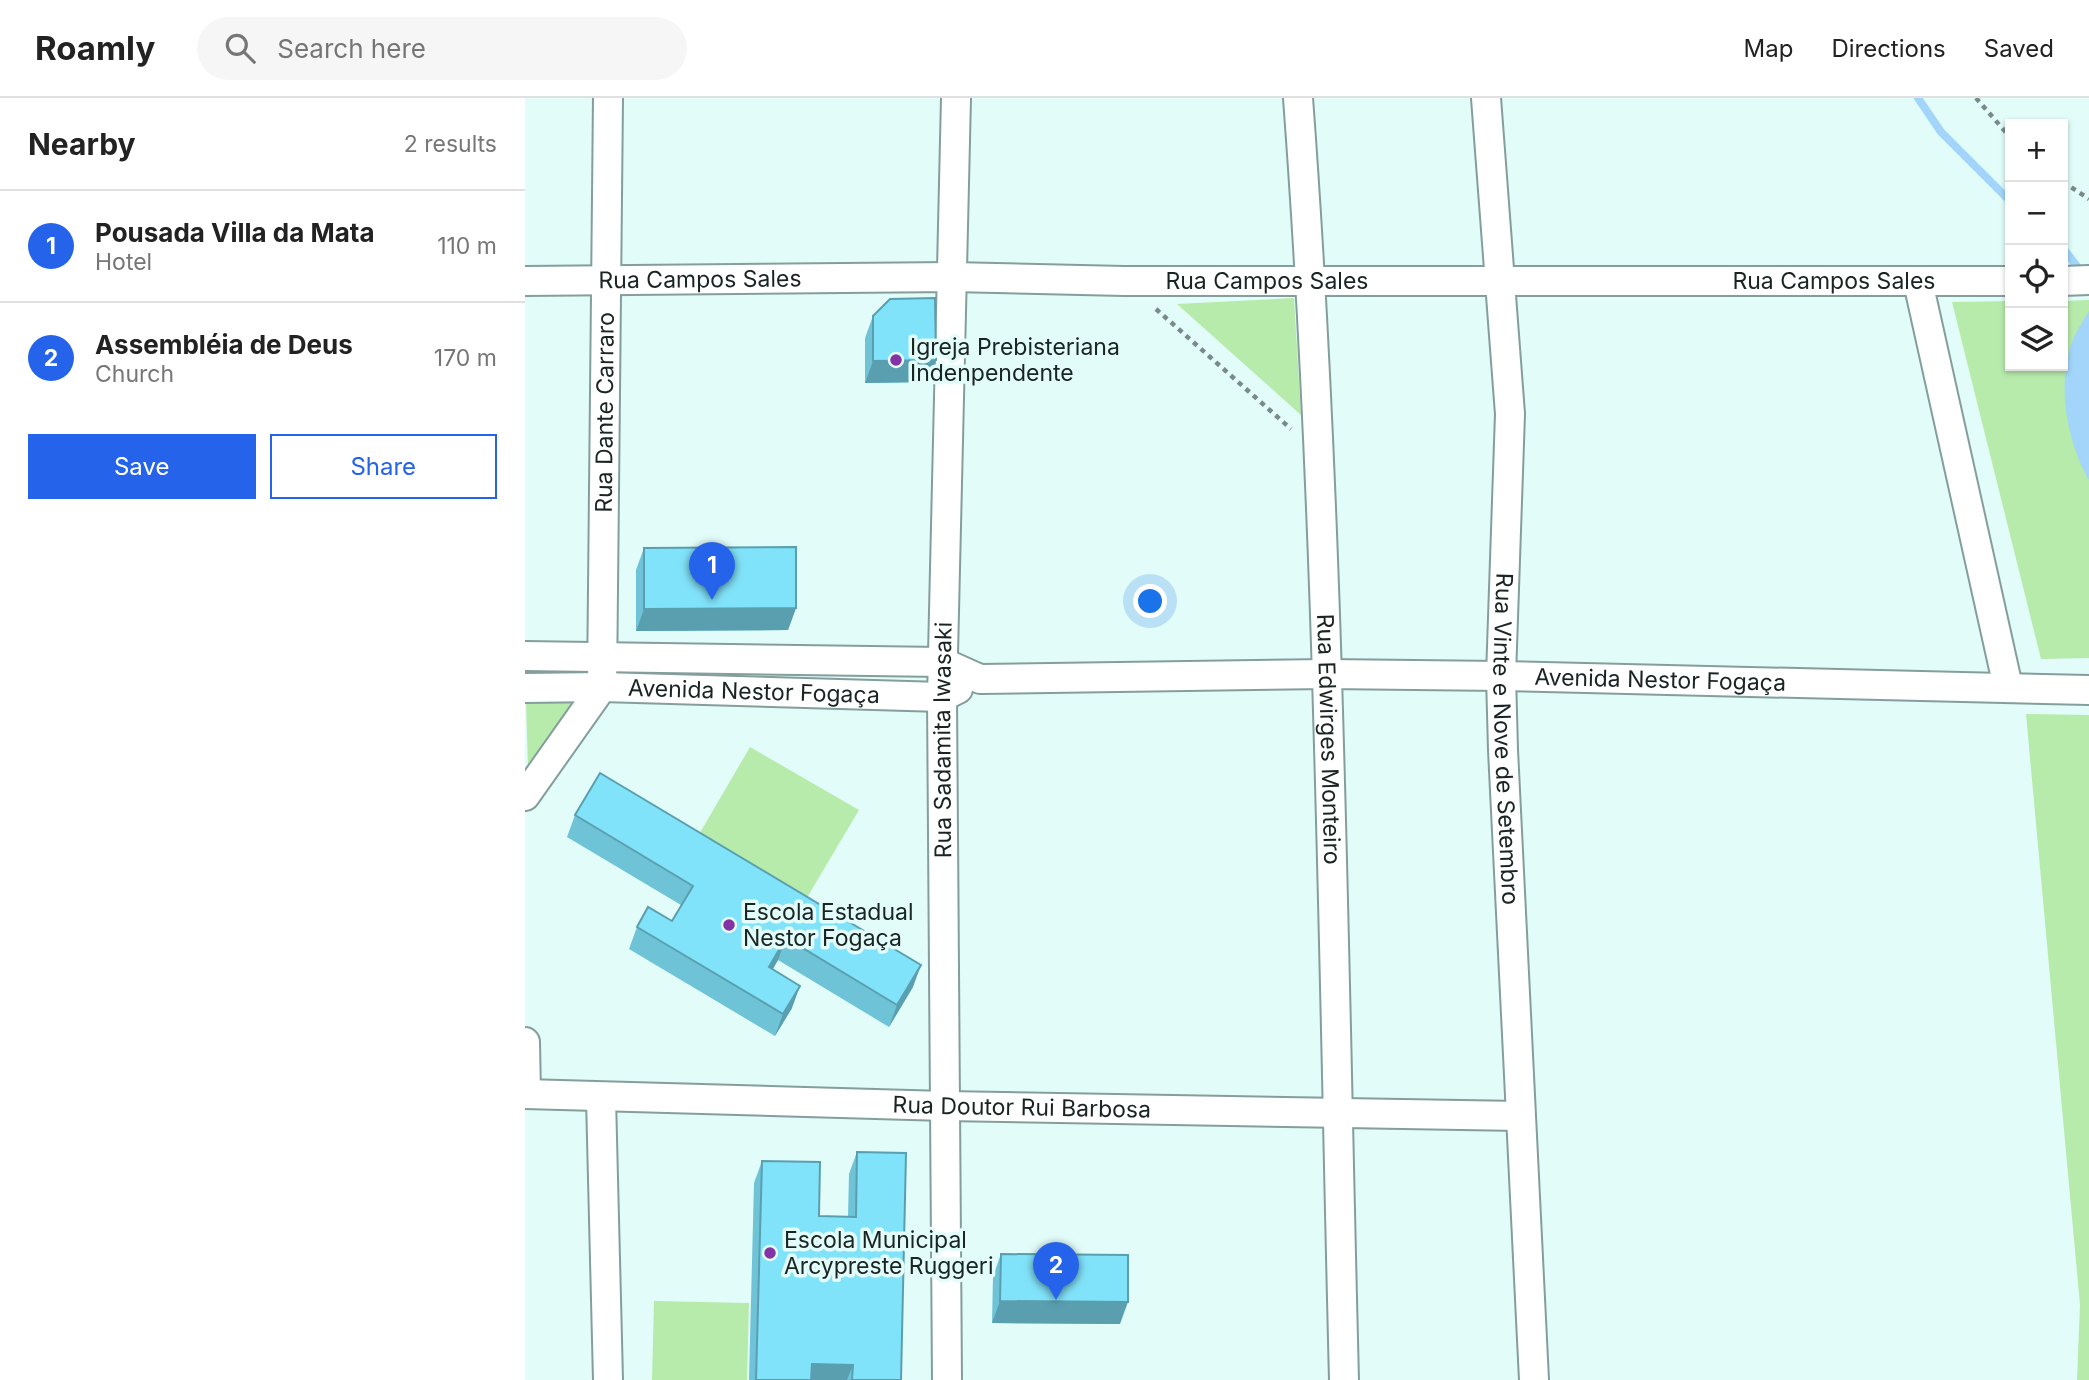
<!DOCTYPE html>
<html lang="en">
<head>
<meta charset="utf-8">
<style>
  body { margin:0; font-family:Inter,sans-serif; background:#f6f6f6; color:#222 }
  .controls { position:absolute; right:21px; top:21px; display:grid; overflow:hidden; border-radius:0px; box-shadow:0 2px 5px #0004 }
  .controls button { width:63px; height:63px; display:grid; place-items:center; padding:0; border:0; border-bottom:2px solid #e0e0e0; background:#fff; color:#222; font:35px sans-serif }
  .you { position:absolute; left:626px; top:504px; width:24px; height:24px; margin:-18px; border:5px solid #fff; border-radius:50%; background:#1a73e8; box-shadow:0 0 0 10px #1a73e833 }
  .badge { display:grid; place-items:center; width:46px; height:46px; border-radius:50%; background:#2563eb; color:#fff; font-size:23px; font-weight:700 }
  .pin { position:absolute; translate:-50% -58px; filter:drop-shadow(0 2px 4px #0008) }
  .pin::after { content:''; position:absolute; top:37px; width:24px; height:21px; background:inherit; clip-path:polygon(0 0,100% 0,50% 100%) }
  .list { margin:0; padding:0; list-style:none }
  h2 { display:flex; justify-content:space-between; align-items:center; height:91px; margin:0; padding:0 28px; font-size:30px }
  h2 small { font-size:23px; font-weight:400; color:#767676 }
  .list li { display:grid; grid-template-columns:46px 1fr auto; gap:21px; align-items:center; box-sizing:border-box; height:112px; padding:0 28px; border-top:2px solid #e0e0e0 }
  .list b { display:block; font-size:26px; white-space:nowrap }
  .list p { margin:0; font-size:23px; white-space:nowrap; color:#767676 }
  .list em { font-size:23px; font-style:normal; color:#767676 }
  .actions { display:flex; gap:14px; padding:21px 28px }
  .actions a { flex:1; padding:16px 0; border:2px solid #2563eb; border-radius:0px; text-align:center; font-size:24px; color:#2563eb }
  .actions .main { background:#2563eb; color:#fff }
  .icon { flex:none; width:38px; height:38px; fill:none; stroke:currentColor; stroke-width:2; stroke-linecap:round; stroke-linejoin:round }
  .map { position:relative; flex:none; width:1564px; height:1282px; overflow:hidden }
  header { display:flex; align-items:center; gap:42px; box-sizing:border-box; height:98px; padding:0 35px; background:#fff; border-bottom:2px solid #e0e0e0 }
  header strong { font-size:33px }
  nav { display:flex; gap:38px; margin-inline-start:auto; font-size:24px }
  .search { width:490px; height:63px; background:#f6f6f6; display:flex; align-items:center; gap:18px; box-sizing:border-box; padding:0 24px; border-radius:38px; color:#767676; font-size:26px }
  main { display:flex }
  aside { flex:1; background:#fff }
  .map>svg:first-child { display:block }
  .green { fill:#b7ebab }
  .water { fill:#a2d5f9 }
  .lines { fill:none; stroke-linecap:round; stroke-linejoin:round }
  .stream { stroke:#a2d5f9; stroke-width:8 }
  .minor-casing { stroke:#849e9b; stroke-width:32 }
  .path { stroke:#798b89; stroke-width:4.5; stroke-dasharray:5 5; stroke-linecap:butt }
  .minor { stroke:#fff; stroke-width:28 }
  .wall { fill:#6fc3d7 }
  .shaded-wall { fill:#5a9faf }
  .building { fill:#81e3fa; stroke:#5a9faf; stroke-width:2 }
  .poi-dot { fill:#8333a3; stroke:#e1fcf9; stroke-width:2.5 }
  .labels { text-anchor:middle; stroke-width:7; stroke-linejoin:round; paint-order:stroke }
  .street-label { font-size:23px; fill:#1a2423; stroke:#e1fcf9 }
  .poi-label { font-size:23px; fill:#1a2423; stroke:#e1fcf9; text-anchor:start }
</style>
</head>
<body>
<header>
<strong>Roamly</strong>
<div class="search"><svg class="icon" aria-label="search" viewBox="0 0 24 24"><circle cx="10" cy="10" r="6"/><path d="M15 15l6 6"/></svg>Search here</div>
<nav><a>Map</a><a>Directions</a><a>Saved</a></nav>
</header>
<main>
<aside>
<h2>Nearby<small>2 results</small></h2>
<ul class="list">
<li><span class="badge">1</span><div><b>Pousada Villa da Mata</b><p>Hotel</p></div><em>110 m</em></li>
<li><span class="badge">2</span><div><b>Assembléia de Deus</b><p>Church</p></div><em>170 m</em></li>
</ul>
<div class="actions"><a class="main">Save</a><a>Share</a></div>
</aside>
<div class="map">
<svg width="1564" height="1282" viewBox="0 0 1564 1282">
  <rect width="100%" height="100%" fill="#e1fcf9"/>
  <path class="green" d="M769 200 776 317 652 206Z
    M1564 202V560L1516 561 1427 204 1485 203V268H1538V203Z
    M54 601 3 670 1 603Z
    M1501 616 1564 617V1282H1552L1555 1207Z
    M225 649 334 712 277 808 169 745Z
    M129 1203 224 1205 222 1282H127Z"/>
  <path class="water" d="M1564 213V382C1541 344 1530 279 1550 237 1554 229 1559 221 1564 213Z"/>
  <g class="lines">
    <path class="stream" d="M1393 0 1416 34 1485 103
      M1538 150 1557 175"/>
    <defs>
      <g id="minor">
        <path id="s1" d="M773 0C805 427 808 854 819 1282"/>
        <path id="s2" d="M961 0 985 316 976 578 978 652 1009 1282"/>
        <path id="s3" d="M0 183 427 179 599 183H1485"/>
        <path d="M1538 183 1564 182"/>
        <path d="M1393 184 1483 589"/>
        <path id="s4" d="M0 558 417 564 455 581 802 576 976 578 1564 592"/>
        <path id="s5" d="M0 590 77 589 417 599 433 591"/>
        <path id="s6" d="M0 698 77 589 83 0"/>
        <path d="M0 944 1 996"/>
        <path id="s7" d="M0 996 420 1008 995 1018"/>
        <path d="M76 1000 83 1282"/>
        <path id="s8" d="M422 1282 417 599 431 0"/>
      </g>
    </defs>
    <use href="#minor" class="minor-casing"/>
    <path class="path" d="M1451 0 1485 39
      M1538 84 1564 101
      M631 211 766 331"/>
    <use href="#minor" class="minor"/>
  </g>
  <path class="wall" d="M348 218 403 284 340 285V240Z
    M119 450 271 510 263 532 111 533V472Z
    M50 717 388 889 364 929 253 862 248 871 267 910 250 938 104 851 112 829 147 823 156 807 42 739Z
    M332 1054 376 1282H224L229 1085 237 1063 294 1118 323 1119 324 1076Z
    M476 1156 595 1226 467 1225 468 1178Z"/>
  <path class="shaded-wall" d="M411 262 403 284 340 285 348 263Z
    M271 510 263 532 111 533 119 511Z
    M261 840 253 862 236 891 244 869Z
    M396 867 388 889 364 929 372 907Z
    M275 888 267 910 250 938 258 916Z
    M475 1203 603 1204 595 1226 467 1225Z
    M287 1266 328 1267 322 1282H281Z"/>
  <path class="building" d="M410 200 411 262 348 263V218L365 201Z
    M271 449V510L119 511V450Z
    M75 675 396 867 372 907 261 840 244 869 275 888 258 916 112 829 123 809 147 823 168 788 50 717Z
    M332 1054 381 1055 376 1282H327L328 1267 287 1266 286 1282H231L237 1063 295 1064 294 1118 331 1119Z
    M476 1156 603 1157V1204L475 1203Z"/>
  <g class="poi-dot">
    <circle cx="371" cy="262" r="7"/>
    <circle cx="204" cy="827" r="7"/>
    <circle cx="245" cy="1155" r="7"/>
  </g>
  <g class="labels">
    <g class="street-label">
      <text dy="8" stroke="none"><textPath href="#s3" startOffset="175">Rua Campos Sales</textPath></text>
      <text dy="8" stroke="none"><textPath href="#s3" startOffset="742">Rua Campos Sales</textPath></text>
      <text dy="8" stroke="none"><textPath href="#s3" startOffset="1309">Rua Campos Sales</textPath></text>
      <text dy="8" stroke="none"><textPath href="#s6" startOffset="408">Rua Dante Carraro</textPath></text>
      <text dy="8" stroke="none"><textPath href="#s4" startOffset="1139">Avenida Nestor Fogaça</textPath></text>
      <text dy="8" stroke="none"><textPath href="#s5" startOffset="229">Avenida Nestor Fogaça</textPath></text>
      <text dy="8" stroke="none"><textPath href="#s8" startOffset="640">Rua Sadamita Iwasaki</textPath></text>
      <text dy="8" stroke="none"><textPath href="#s1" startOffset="642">Rua Edwirges Monteiro</textPath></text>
      <text dy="8" stroke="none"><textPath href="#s2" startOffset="642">Rua Vinte e Nove de Setembro</textPath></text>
      <text dy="8" stroke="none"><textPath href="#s7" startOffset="497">Rua Doutor Rui Barbosa</textPath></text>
    </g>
    <g class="poi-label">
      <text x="385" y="257">Igreja Prebisteriana<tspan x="385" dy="26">Indenpendente</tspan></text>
      <text x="218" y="822">Escola Estadual<tspan x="218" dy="26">Nestor Fogaça</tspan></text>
      <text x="259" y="1150">Escola Municipal<tspan x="259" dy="26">Arcypreste Ruggeri</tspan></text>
    </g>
  </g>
</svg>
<div class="controls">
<button>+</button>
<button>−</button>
<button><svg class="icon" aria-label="locate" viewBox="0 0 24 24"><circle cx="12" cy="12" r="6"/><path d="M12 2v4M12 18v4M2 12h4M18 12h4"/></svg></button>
<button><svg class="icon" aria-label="layers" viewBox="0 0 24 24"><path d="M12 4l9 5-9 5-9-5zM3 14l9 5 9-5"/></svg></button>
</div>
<div class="you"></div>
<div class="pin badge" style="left:187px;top:502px">1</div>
<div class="pin badge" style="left:531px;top:1202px">2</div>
</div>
</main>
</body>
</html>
